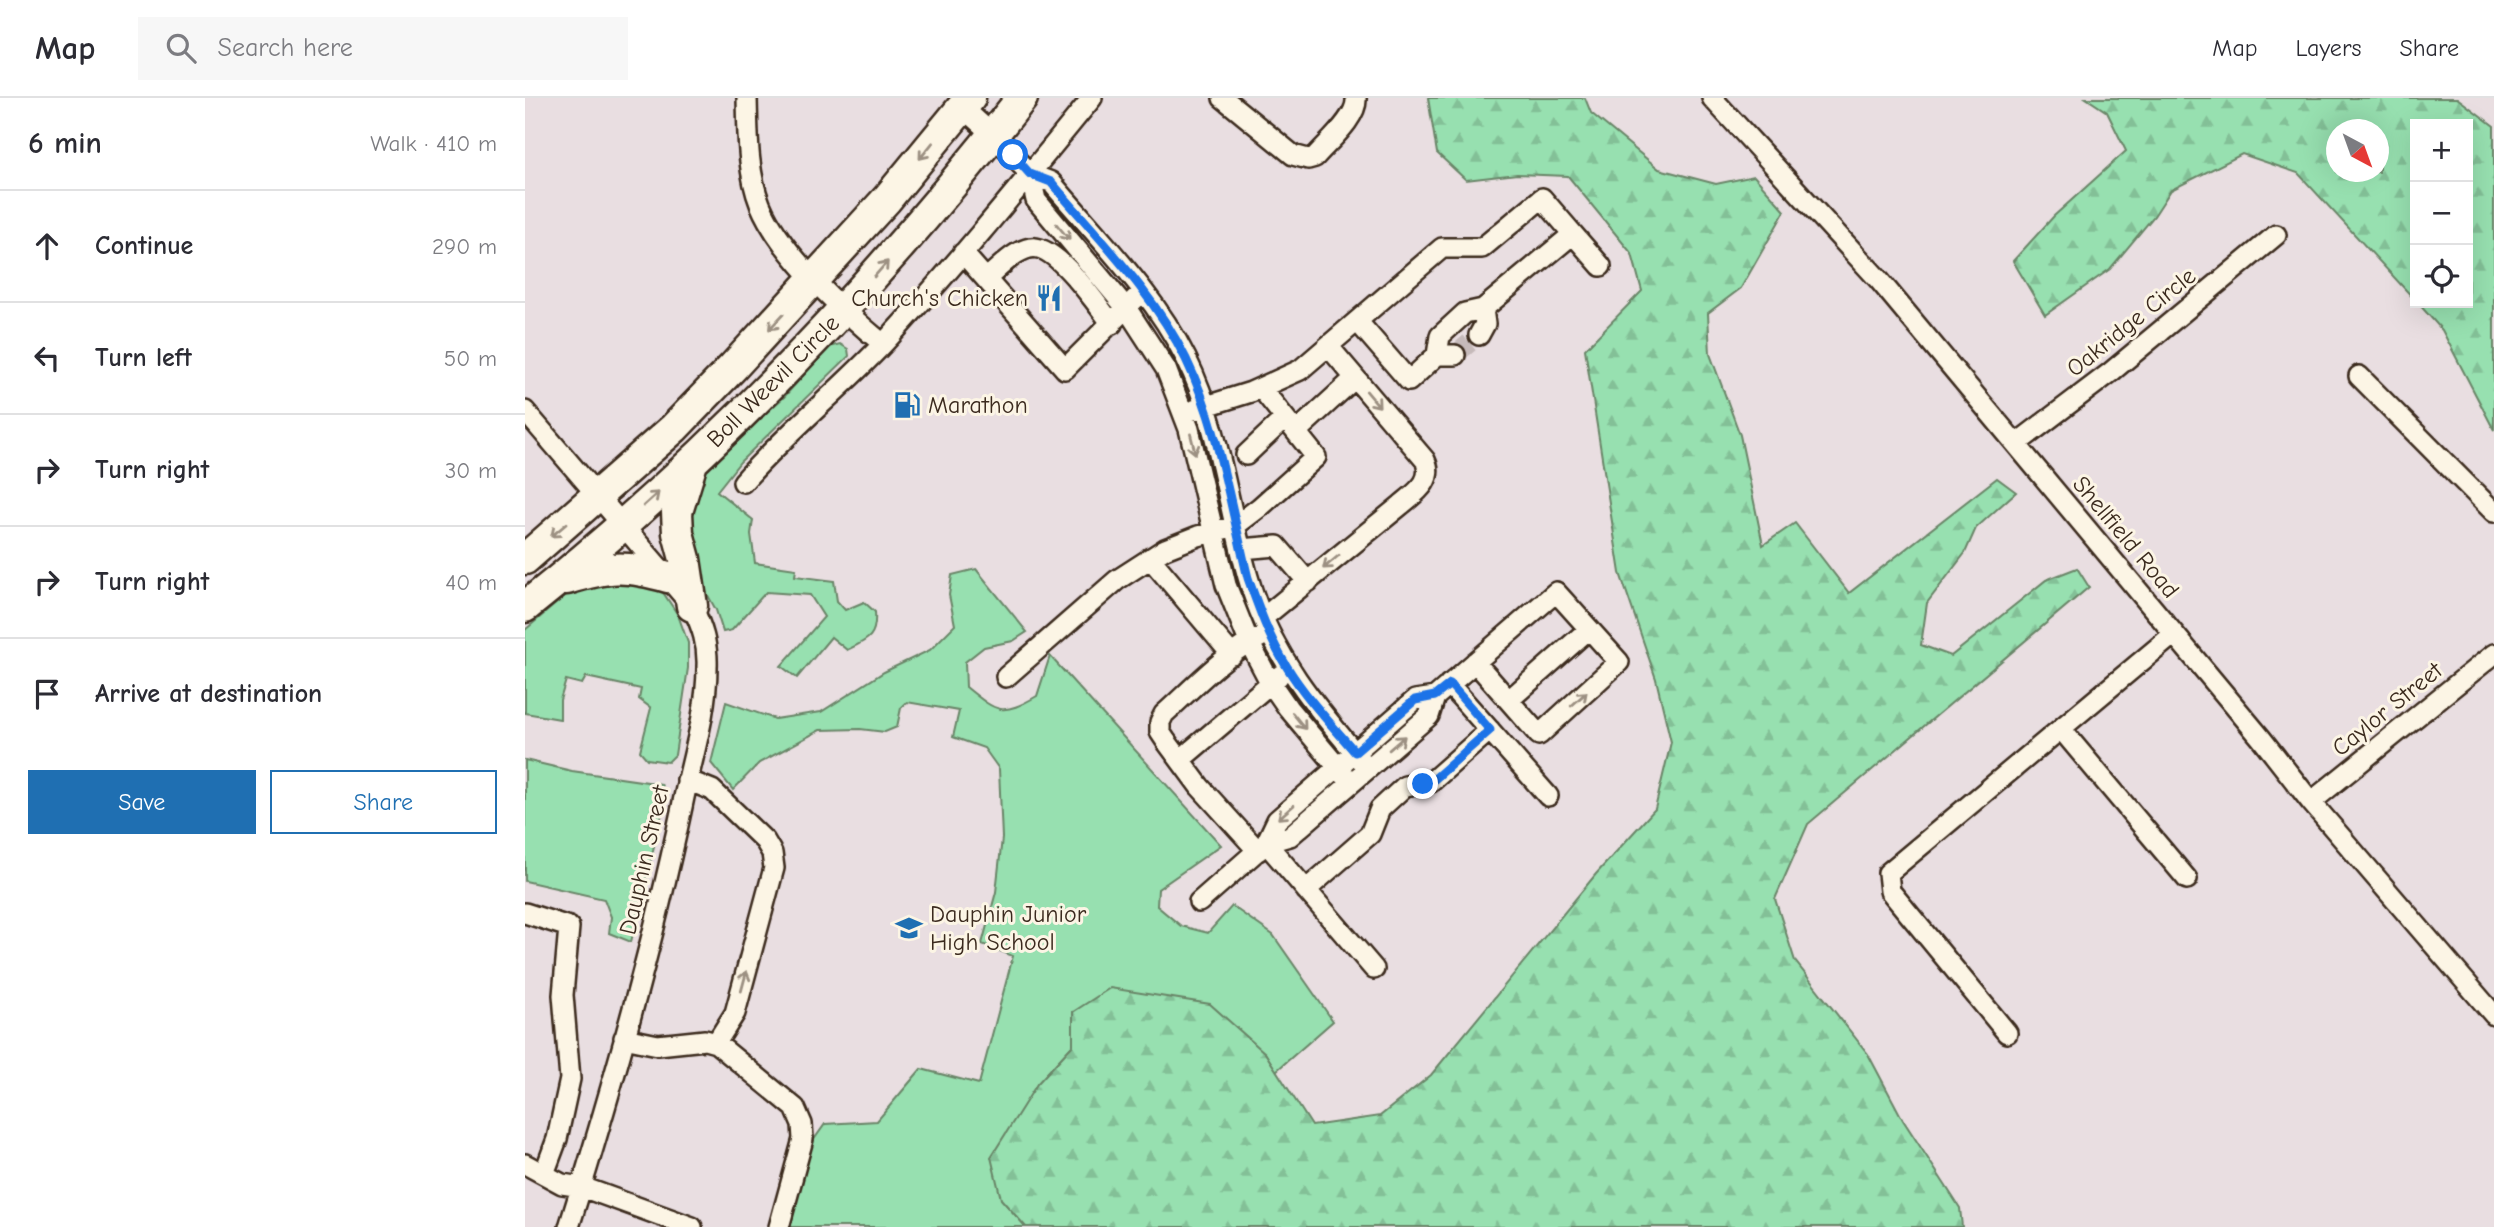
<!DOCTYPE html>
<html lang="en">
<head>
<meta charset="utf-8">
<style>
  body { margin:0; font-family:"Comic Neue",sans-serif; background:#f7f7f7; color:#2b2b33 }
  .controls { position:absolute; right:21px; top:21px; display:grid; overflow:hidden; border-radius:0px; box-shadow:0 7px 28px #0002 }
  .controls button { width:63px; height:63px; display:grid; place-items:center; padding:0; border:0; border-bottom:2px solid #e1e1e2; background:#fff; color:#2b2b33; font:35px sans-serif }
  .compass { position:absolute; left:1801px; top:21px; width:63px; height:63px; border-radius:50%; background:#fff; box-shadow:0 7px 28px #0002; rotate:139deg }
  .stop { position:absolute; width:21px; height:21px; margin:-16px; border:5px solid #1a73e8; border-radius:50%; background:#fff }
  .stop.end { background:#1a73e8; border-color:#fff; box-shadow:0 2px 7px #0008 }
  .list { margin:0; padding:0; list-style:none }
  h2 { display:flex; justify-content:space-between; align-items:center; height:91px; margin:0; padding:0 28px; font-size:30px }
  h2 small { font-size:23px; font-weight:400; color:#7c7c81 }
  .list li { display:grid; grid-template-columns:46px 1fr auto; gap:21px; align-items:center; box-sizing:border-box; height:112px; padding:0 28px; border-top:2px solid #e1e1e2 }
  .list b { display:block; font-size:26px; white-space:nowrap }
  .list em { font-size:23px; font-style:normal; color:#7c7c81 }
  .actions { display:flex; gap:14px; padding:21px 28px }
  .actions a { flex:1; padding:16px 0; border:2px solid #1f6fb2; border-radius:0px; text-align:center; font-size:24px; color:#1f6fb2 }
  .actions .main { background:#1f6fb2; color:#fff }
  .icon { flex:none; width:38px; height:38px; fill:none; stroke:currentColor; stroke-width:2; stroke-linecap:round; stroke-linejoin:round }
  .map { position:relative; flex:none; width:1969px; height:1129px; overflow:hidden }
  header { display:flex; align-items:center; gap:42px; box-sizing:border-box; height:98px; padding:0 35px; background:#fff; border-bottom:2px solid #e1e1e2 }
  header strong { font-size:33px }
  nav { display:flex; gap:38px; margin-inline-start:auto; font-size:24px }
  .search { width:490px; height:63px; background:#f7f7f7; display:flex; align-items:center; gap:18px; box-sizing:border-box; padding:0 24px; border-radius:0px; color:#7c7c81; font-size:26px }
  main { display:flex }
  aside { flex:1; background:#fff }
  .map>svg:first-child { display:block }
  .green { fill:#97e0b0; stroke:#698567; stroke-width:2 }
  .forest { fill:url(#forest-firs); stroke:#698567; stroke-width:2; fill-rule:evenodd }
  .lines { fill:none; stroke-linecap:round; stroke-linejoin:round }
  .minor-tunnel { stroke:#c6baba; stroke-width:19; stroke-dasharray:19 10; stroke-linecap:butt }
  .minor-casing { stroke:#3b2a1e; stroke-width:24 }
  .highway-casing { stroke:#3b2a1e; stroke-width:35 }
  .minor { stroke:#fcf5e5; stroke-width:19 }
  .highway { stroke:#fcf5e5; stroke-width:30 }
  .oneway { stroke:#9c9082 }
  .route { stroke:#1a73e8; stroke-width:9 }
  .labels { text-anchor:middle; stroke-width:6; stroke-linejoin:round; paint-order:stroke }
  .poi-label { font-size:24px; fill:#3b2a1e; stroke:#fcf5e5; text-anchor:start }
  .street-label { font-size:24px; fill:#3b2a1e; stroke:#fcf5e5 }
</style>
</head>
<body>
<header>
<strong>Map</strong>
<div class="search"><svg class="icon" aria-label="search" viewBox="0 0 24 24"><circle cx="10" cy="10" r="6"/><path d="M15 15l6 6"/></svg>Search here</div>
<nav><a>Map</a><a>Layers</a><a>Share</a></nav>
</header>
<main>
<aside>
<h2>6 min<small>Walk · 410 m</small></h2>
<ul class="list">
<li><svg class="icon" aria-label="ahead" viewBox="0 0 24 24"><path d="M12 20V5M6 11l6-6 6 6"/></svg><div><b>Continue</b></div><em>290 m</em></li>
<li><svg class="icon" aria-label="left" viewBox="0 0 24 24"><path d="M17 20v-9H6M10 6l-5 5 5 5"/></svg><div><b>Turn left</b></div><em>50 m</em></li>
<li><svg class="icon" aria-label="right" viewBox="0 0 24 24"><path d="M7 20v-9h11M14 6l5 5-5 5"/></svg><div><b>Turn right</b></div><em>30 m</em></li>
<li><svg class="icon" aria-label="right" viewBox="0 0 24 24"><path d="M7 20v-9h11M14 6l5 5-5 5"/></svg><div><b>Turn right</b></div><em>40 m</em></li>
<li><svg class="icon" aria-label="arrive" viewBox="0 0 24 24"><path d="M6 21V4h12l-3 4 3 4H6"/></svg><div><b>Arrive at destination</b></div></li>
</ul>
<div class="actions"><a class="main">Save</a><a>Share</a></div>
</aside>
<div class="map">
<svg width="1969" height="1129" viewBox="0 0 1969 1129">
  <defs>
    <pattern id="forest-firs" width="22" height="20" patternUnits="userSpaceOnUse" patternTransform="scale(1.75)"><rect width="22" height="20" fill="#97e0b0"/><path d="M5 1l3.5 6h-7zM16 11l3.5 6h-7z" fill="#83c097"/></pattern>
  </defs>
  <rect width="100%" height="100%" fill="#e9dee1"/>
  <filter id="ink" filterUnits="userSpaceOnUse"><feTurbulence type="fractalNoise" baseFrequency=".0143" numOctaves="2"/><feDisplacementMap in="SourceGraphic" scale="14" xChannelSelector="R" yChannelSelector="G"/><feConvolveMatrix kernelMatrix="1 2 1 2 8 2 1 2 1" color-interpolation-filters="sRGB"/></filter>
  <g filter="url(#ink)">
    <path class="green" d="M315 246 323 251 324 258 215 364 192 393 228 422 226 436 230 465 271 471 270 478 309 483 312 503 320 512 339 504 350 514C352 539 343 542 322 552L306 539 272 580 256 568 299 519 285 497 241 494 207 532 198 534 191 512 180 492 175 487 161 450 165 382 259 299 304 249Z
      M451 471 502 534 488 543 459 549 440 564 441 589C472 614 476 619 512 598L525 558 696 747 633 791 632 808 656 828 683 835 707 808 748 837 808 923 751 973 740 955 548 914V947L512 986 476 1101 501 1129H262L288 1043 300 1026 352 1023 396 971 454 986 488 858 457 846 471 794 477 740 474 671 459 650 428 639 434 613 382 604 376 610 372 629 360 634 335 631 295 632 234 665 208 692 186 665 201 604 250 621 296 614 359 574 405 552 430 527 424 497 427 477Z
      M69 478 122 481 139 496 153 517 163 545V570L150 657 143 664 122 661 115 653 126 610 114 601 116 591 61 579 57 586 41 582 35 602V621L0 615V532L39 499Z
      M0 662 47 673 136 686 141 698 106 844 84 835 86 819 79 801 0 783Z"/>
    <path class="forest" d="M903 0H1060L1066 15 1134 71 1191 86 1229 78 1260 113 1216 190 1183 215 1185 256 1215 337 1238 447 1270 425 1324 495 1472 380 1491 394 1451 430 1440 455 1402 505 1396 547 1426 558 1521 482 1552 470 1564 489 1283 726 1250 801 1270 863 1343 956 1378 1022 1435 1110 1437 1129H501L476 1101 466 1059 512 986 548 947V914L585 890 685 906 740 955 787 1028 855 1018 906 977 1071 776 1130 711 1146 644 1131 581 1095 475 1060 251 1117 193 1107 156 1043 78 992 76 941 82 912 55Z
      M1561 0H1932L1969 28V332L1917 232 1893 205H1943V26H1890V202L1773 75 1717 56 1646 92 1629 118 1585 171 1520 217 1488 163 1529 118 1601 53 1582 14ZM1812 32H1854V74H1812Z"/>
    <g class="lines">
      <path class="minor-tunnel" d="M930 257 954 237"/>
      <defs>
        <path id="minor" d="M222 0C223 35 222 73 235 106 255 155 317 212 358 246
          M698 0 768 57 783 61 790 59C803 44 833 19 831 0
          M1187 0 1354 182 1736 640 1786 704 1969 917
          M437 9 468 37 505 76 526 84C573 140 628 194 661 260 695 328 702 407 723 479 744 555 793 612 843 670
          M505 76 511 102 602 211 641 271 664 331 701 487 724 544 745 584 763 610 826 685
          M1048 136 1076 168
          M438 155 540 271 611 200
          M461 181C473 171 489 153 505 150 530 144 573 208 587 226
          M954 237 960 226 958 211
          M912 257H930
          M1834 278 1969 414
          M0 313 167 508C177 529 183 546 182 569 182 616 166 663 157 709 127 851 87 991 44 1129
          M659 315 726 294 775 272 917 150H957L1017 100 1048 136 958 211 940 215 915 238 912 257 884 283 833 224
          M771 334 830 280
          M1491 346 1586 274 1751 137
          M721 357 760 320
          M218 384C262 334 314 293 359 245 432 166 499 83 567 0
          M716 451 752 448 783 484
          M625 460 707 557
          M738 520 876 407C890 395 910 383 900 362L804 249
          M481 579 592 482 640 451 673 438 710 428 735 409 791 359 736 290
          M924 586 1023 698
          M984 602 1064 531
          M1536 631 1662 781
          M655 662 754 578
          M162 682 187 692 240 743 247 755 249 770 210 915 191 945
          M1786 704 1969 556
          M741 745 752 722 890 602 910 599 1031 494 1094 564 1014 637 950 564
          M741 745 849 871
          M733 753 675 689 641 643 635 634V624L639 616C665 593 703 552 734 540
          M781 792 845 736 855 711 880 688 906 684 965 632
          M674 804 741 745 765 738 904 618 910 599
          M0 815 44 829 38 897 45 981 32 1041 19 1076
          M1482 935 1365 793 1363 775 1649 536
          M99 940 133 947 180 942 191 945 270 1010 277 1026 278 1041 254 1129
          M0 1066 37 1086 57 1089 167 1129"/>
        <path id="highway" d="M167 365 152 414 153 435 160 461 167 508
          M0 461 149 330 208 269 362 101 445 0
          M42 481C85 468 99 467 143 479
          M0 509C186 361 351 187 497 0"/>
      </defs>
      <use href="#minor" class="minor-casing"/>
      <use href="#highway" class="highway-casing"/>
      <use href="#minor" class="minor"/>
      <use href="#highway" class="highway"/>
    </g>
    <defs><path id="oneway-shaft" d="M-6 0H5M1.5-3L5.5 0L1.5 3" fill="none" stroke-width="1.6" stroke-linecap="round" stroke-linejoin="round" transform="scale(1.75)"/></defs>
    <g class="oneway">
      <use href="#oneway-shaft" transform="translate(401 53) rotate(129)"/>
      <use href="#oneway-shaft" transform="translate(538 134) rotate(50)"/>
      <use href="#oneway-shaft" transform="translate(356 171) rotate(-49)"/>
      <use href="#oneway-shaft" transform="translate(251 224) rotate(133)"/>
      <use href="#oneway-shaft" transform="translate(848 301) rotate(50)"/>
      <use href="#oneway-shaft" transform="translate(668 346) rotate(76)"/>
      <use href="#oneway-shaft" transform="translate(126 401) rotate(-42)"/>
      <use href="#oneway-shaft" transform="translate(34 432) rotate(140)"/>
      <use href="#oneway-shaft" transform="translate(806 464) rotate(140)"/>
      <use href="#oneway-shaft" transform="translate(1054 601) rotate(-42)"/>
      <use href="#oneway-shaft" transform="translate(774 623) rotate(51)"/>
      <use href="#oneway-shaft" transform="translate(872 645) rotate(-41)"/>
      <use href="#oneway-shaft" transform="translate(761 714) rotate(139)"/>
      <use href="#oneway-shaft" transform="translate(219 883) rotate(-75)"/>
    </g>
  </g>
  <g class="lines" filter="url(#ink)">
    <path class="route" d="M488 57 505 76 526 84C573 140 629 195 661 261 694 329 705 407 723 480 734 511 745 542 762 569 781 600 807 627 830 654L890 602 910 598 925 586 965 632 906 684 898 686"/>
  </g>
  <defs>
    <symbol id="restaurant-bare" viewBox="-9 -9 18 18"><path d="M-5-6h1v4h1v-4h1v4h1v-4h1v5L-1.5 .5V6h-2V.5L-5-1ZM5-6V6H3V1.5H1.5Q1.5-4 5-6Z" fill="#1f6fb2" stroke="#fcf5e5" stroke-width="2.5" paint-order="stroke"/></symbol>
    <symbol id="fuel-bare" viewBox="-9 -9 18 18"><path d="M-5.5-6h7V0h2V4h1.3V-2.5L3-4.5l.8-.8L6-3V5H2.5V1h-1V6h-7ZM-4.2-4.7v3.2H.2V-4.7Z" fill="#1f6fb2" stroke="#fcf5e5" stroke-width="2.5" paint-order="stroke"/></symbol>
    <symbol id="school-bare" viewBox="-9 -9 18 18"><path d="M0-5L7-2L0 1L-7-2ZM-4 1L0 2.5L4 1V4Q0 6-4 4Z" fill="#1f6fb2" stroke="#fcf5e5" stroke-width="2.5" paint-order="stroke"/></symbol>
  </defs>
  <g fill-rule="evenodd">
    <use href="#restaurant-bare" x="505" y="181" width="38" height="38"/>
    <use href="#fuel-bare" x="363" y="288" width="38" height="38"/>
    <use href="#school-bare" x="365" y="811" width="38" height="38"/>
  </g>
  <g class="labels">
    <g class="poi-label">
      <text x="503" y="208" text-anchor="end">Church's Chicken</text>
      <text x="403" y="315">Marathon</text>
      <text x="405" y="824">Dauphin Junior<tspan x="405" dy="28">High School</tspan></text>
    </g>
    <g class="street-label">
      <text transform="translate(1606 224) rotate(-39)" y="8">Oakridge Circle</text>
      <text transform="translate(248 283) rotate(-45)" y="8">Boll Weevil Circle</text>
      <text transform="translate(1601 439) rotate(50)" y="8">Shellfield Road</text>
      <text transform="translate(1862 611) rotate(-39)" y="8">Caylor Street</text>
      <text transform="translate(119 762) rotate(-77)" y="8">Dauphin Street</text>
    </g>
  </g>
</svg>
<div class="controls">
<button>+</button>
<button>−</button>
<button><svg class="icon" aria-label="locate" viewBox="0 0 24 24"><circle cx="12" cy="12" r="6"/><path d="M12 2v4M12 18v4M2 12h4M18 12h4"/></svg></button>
</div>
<svg class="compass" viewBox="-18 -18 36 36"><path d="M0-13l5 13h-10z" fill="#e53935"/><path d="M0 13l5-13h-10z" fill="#7c7c81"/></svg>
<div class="stop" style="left:488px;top:57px"></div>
<div class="stop end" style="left:898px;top:686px"></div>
</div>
</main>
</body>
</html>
